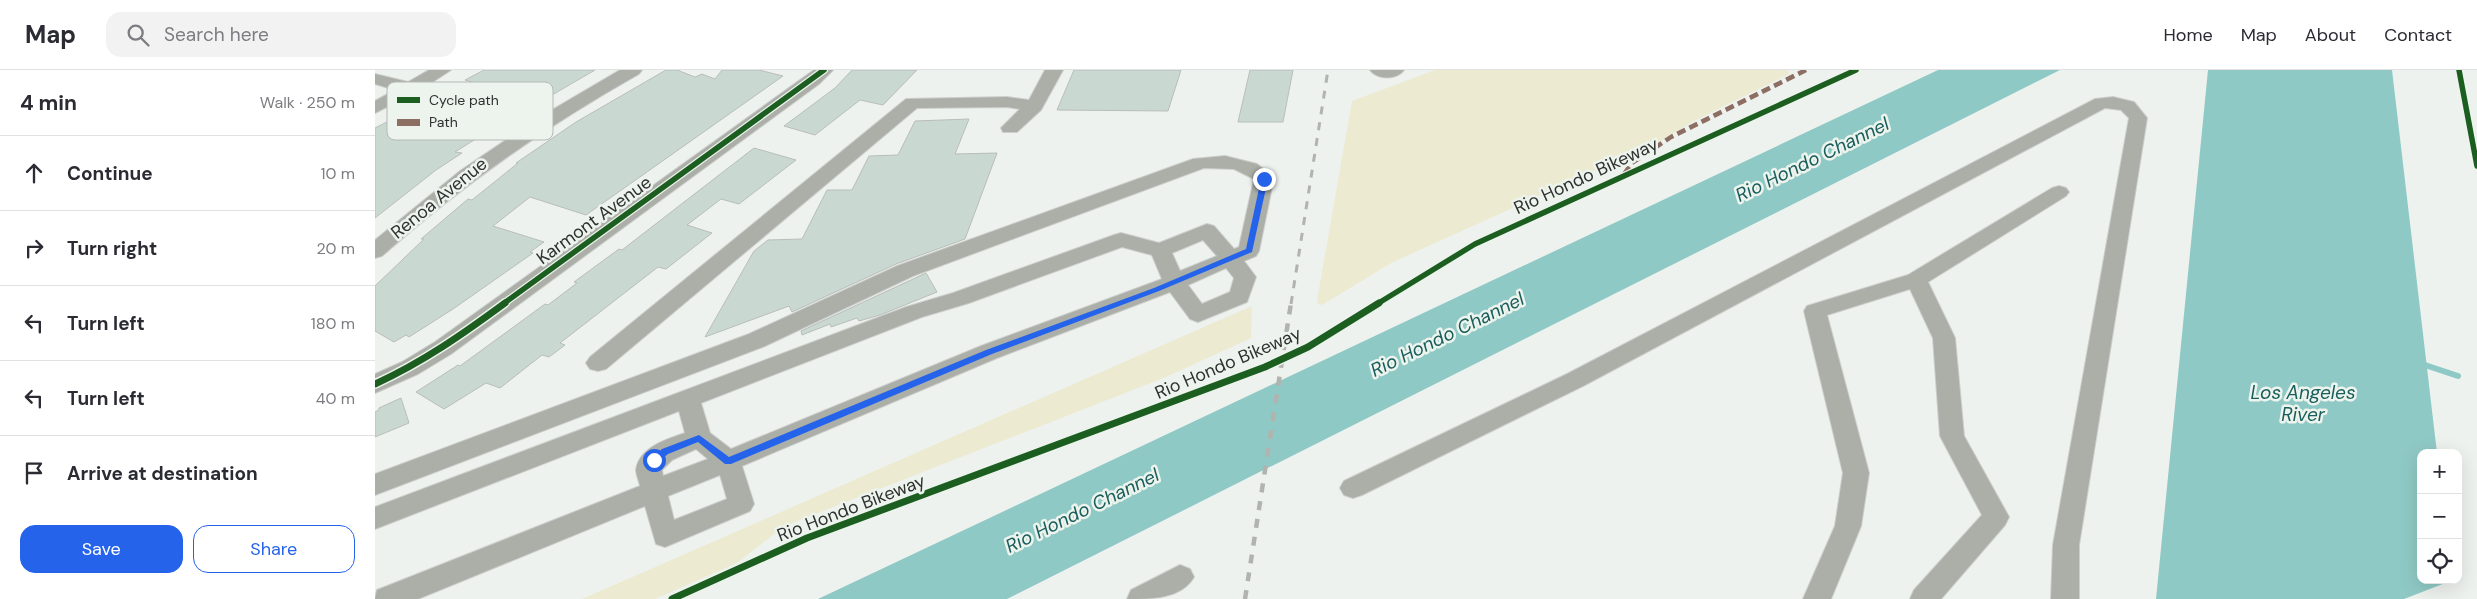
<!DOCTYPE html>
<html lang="en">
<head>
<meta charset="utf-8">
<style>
  body { margin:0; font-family:"DM Sans",sans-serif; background:#f2f2f3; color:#2b2b33 }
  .controls { position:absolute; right:15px; bottom:15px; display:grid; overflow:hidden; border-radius:10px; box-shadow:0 5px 20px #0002 }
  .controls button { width:45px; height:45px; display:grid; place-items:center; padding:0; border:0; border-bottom:1px solid #e1e1e2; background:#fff; color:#2b2b33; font:25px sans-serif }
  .stop { position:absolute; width:15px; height:15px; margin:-11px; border:4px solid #2563eb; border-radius:50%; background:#fff }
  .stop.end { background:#2563eb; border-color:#fff; box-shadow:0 1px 5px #0008 }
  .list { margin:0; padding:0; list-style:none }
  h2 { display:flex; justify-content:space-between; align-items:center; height:65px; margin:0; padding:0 20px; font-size:21px }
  h2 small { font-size:16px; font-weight:400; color:#7c7c81 }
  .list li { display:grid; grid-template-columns:32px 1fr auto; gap:15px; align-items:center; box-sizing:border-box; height:75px; padding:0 20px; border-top:1px solid #e1e1e2 }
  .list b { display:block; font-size:19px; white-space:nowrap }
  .list em { font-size:16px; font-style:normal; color:#7c7c81 }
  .actions { display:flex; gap:10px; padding:15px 20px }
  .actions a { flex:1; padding:11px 0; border:1px solid #2563eb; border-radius:15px; text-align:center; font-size:18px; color:#2563eb }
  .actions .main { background:#2563eb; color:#fff }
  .icon { flex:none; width:28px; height:28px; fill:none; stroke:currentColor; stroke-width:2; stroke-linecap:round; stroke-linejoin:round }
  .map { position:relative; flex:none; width:2102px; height:529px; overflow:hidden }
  header { display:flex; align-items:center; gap:30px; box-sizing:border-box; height:70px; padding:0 25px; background:#fff; border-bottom:1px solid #e1e1e2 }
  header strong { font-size:24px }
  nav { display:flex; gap:28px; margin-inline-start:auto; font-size:18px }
  .search { width:350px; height:45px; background:#f2f2f3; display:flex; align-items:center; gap:12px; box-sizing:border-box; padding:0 18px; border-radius:15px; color:#7c7c81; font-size:19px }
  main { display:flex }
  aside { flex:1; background:#fff }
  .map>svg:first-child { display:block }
  .green { fill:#ecead1 }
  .water { fill:#8fc9c5 }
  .pier { fill:#eef2ee }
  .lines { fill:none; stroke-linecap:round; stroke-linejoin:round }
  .stream { stroke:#8fc9c5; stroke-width:6 }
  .building { fill:#c9d9d2; stroke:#babdba }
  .minor-casing { stroke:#cccfcd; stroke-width:2 }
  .minor { fill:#acafa7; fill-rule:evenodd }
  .rail-far1 { stroke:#b1b3ae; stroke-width:3; stroke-dasharray:8 8; stroke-linecap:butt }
  .rail { stroke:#b1b3ae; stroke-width:4.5; stroke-dasharray:9 9; stroke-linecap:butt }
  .quiet { stroke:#8d6e63; stroke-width:4.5; stroke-dasharray:9 4.5; stroke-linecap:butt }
  .cycleway-far1-casing { stroke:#edf3ed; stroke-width:8 }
  .cycleway-casing { stroke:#edf3ed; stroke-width:10 }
  .cycleway-far1 { stroke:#1b5e20; stroke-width:5.5 }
  .cycleway { stroke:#1b5e20; stroke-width:7 }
  .route { fill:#2563eb }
  .labels { text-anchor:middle; stroke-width:5; stroke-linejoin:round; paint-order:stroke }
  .street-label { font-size:18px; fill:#2f3230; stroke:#edf3ed }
  .water-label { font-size:19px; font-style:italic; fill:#195e5c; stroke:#edf3ed }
  .key { fill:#edf3ed; stroke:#b4b9b4; stroke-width:1 }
  .key-label { font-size:14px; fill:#2f3230 }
</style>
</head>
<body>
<header>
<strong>Map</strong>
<div class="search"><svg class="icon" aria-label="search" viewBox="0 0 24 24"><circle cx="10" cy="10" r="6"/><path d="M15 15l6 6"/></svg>Search here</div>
<nav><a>Home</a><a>Map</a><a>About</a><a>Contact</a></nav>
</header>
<main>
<aside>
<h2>4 min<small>Walk · 250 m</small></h2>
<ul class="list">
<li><svg class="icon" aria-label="ahead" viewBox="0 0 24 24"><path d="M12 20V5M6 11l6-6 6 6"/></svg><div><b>Continue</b></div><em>10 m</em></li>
<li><svg class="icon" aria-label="right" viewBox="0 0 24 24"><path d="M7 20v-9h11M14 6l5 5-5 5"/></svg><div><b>Turn right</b></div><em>20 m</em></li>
<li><svg class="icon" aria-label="left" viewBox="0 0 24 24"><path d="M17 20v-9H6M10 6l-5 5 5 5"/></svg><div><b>Turn left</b></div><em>180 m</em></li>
<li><svg class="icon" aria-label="left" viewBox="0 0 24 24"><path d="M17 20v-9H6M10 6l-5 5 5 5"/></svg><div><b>Turn left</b></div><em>40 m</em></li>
<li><svg class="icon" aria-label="arrive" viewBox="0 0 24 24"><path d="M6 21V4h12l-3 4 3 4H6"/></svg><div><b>Arrive at destination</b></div></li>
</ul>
<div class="actions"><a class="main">Save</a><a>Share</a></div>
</aside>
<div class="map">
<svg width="2102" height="529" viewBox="0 0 2102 529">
  <rect width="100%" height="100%" fill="#eef2ee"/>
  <path class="green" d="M1060 0H1413L1414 4 1321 50 1255 89 1224 99 1018 192 947 235 942 233 943 225 977 31Z
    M877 236 876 268 791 307 420 452 403 461 362 493 280 529H207Z"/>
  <path class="water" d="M1563 0H1685L632 529H443Z
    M1833 0H2017L2062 383H2046V510H2077L2079 529H1781Z"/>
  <path class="pier" d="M2080 510 2082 529H2029L2078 510Z"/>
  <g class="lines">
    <path class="stream" d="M2047 294 2083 306"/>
  </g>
  <path class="building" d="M109 0H220L165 32 90 10Z
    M291 0H302L320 7 327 4 340 9 347 0H384L408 6 211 145 155 127 118 156 169 172 155 182 158 183 78 239 34 267 31 265 19 272 0 261V216L49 169H46L93 129 97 130 143 93H141L201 52Z
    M477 0H542L508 35 485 30 440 65 409 56 460 18Z
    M699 0H806L793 41 682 40Z
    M875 0H918L908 52H863Z
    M38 39 110 58 104 64 107 65 80 82 87 83 61 100 0 148V58Z
    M594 49 580 84 622 83 590 169 521 194 417 242 414 236 330 267 379 181 393 170 427 169 452 120H477L494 86 523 85 540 51Z
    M379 78 421 90 364 134 346 129 312 155 337 163 291 199 283 197 185 273 190 275 174 287 167 285 125 318 111 313 69 339 41 322 83 295 85 296 170 234 173 235 202 213 199 212 244 179 247 180Z
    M551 203 562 222 505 245 484 251 482 248 456 257 455 254 427 265 426 261Z
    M26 328 34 353 0 367V342L4 340V338Z"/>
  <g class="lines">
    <defs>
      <path id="minor" d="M54 0H76L50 17 165 47 245 0H267L264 4C172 56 87 115 7 186L0 188V170L85 101 153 55 37 24 0 43V31L20 20 0 14V4L33 12Z
        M439 0H458L444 14 76 284 43 304 0 323V304L27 292 60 272Z
        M670 0H688L666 40 642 62H628L626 58 645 39 632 37 542 38 231 299 223 301 215 299 211 293 215 287 531 29 632 27 654 30Z
        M995 0H1029C1022 10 1002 10 995 0Z
        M1738 27 1759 32 1772 48 1704 475V529H1676L1678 475 1754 48 1746 40 1730 38 1208 316 987 425 978 428 969 425 965 418 969 411 1192 304 1720 29Z
        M850 86 882 94 899 107 884 181 881 186 869 191 881 207 872 232 823 252 815 249 795 222 622 288 367 396 379 434 375 441 290 477 281 474 270 436 43 529H0L2 520 265 416C264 411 261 404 261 400 264 377 293 369 310 363L304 341 0 459V437L531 237 578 223 739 165 746 163 784 173 832 154 839 156 859 179 864 177 879 109 859 99 829 98 538 206 390 276 0 425V404L374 264 522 196 818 89ZM828 170 842 186 805 201 797 183ZM747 177 777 185 787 209 606 276 356 379 335 363 326 333 547 247 594 233ZM851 198 859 208 855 222 827 234 813 215ZM321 379 333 389 288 406 287 400 297 390ZM345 405 352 429 299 450 293 426Z
        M1684 116 1691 118 1694 122 1691 126 1553 212 1580 268 1589 366 1634 447 1630 455 1566 529H1535L1539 520 1607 445 1565 366 1558 268 1535 219 1452 245 1494 403 1486 456 1456 529H1428L1460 456 1468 403 1429 241 1432 236 1533 205 1677 118Z
        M805 495 815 499 819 507C806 529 776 529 752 529L756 520Z"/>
    </defs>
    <use href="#minor" class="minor-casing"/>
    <use href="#minor" class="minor"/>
    <path class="rail-far1" d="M916 234 953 0"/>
    <path class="rail" d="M870 529 916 233"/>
    <path class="quiet" d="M1249 104 1257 93 1296 67 1431 0"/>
    <defs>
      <path id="cycleway-far1" d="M2084 0 2102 96
        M128 234 449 0
        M1002 234 1100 174 1481 0"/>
      <path id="cycleway" d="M0 314C48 292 88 264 130 233
        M297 529 432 468 890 297 933 277 1004 233"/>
    </defs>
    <use href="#cycleway-far1" class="cycleway-far1-casing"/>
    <use href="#cycleway" class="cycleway-casing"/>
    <use href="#cycleway-far1" class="cycleway-far1"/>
    <use href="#cycleway" class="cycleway"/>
  </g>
  <path class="route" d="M889 107 893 109 877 182 784 221 617 284 356 394H350L323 372 293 384 282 393H276L274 390 287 379 324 365 354 387 611 280 779 218 871 179 886 109Z"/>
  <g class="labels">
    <g class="street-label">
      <text transform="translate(1211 106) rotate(-25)" y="6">Rio Hondo Bikeway</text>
      <text transform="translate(64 128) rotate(-39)" y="6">Renoa Avenue</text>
      <text transform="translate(219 150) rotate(-36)" y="6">Karmont Avenue</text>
      <text transform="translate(853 293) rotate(-23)" y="6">Rio Hondo Bikeway</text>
      <text transform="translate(476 438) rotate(-21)" y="6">Rio Hondo Bikeway</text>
    </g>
    <g class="water-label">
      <text transform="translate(1437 89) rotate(-26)" y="7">Rio Hondo Channel</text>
      <text transform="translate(1072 264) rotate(-26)" y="7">Rio Hondo Channel</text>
      <text x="1928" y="329">Los Angeles<tspan x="1928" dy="22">River</tspan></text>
      <text transform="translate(707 440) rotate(-26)" y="7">Rio Hondo Channel</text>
    </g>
  </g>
  <rect x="12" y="12" width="166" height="58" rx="8" class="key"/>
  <rect x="22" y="27" width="23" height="6" fill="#1b5e20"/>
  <rect x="22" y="49" width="23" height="7" fill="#8d6e63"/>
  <g class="key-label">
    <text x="54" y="35">Cycle path</text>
    <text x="54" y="57">Path</text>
  </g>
</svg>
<div class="controls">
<button>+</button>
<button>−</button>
<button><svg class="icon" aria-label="locate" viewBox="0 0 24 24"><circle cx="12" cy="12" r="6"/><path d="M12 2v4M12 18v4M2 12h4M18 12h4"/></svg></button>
</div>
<div class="stop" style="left:279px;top:390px"></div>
<div class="stop end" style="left:889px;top:109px"></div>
</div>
</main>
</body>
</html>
